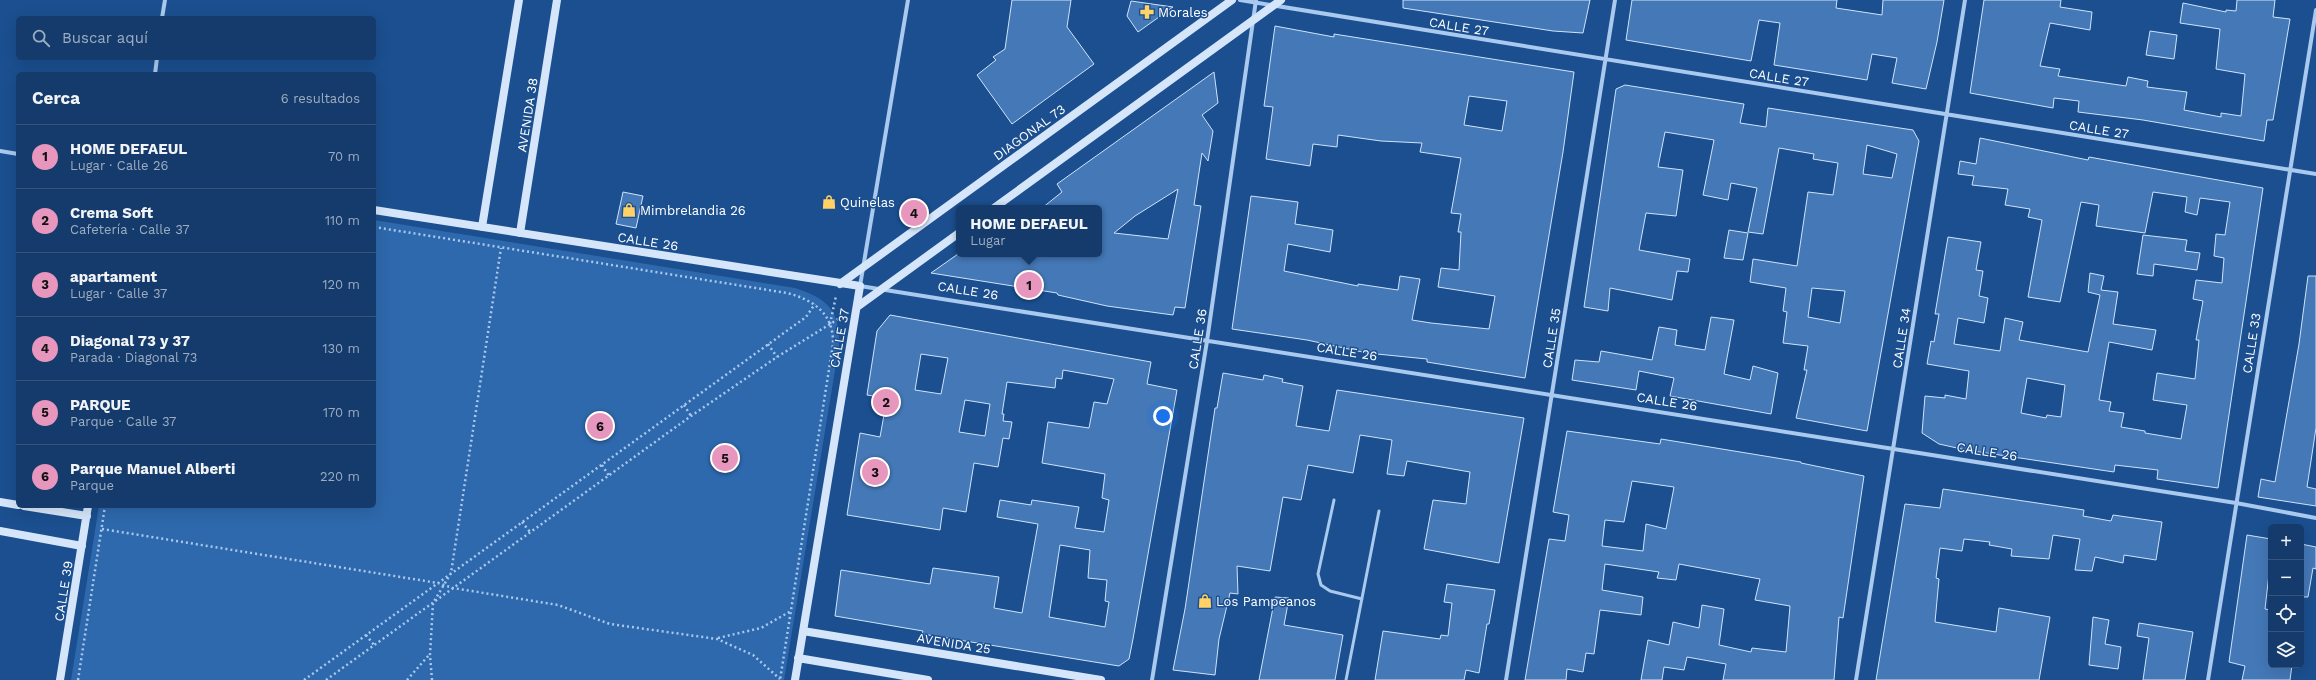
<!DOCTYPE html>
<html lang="es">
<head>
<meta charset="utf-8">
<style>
  body { margin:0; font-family:"Work Sans",sans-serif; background:#1d4271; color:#f1f3f6 }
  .controls { position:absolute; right:12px; bottom:12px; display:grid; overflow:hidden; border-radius:6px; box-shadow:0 4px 16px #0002 }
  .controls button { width:36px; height:36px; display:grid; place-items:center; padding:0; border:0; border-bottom:1px solid #33557e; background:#143b6b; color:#f1f3f6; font:20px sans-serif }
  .you { position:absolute; left:1163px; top:416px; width:14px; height:14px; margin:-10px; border:3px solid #fff; border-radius:50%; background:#1a73e8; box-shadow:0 0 0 6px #1a73e833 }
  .badge { display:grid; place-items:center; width:26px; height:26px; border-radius:50%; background:#e797bd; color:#111; font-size:13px; font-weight:700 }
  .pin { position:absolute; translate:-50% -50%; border:2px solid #fff; box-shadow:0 1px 4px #0006 }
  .popup { position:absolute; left:956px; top:205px; width:146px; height:52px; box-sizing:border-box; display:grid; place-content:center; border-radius:6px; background:#143b6b; filter:drop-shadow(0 1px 3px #0005); font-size:13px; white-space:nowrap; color:#9dadc1 }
  .popup b { font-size:15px; color:#f1f3f6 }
  .popup::after { content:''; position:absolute; left:50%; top:100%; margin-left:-8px; border:8px solid transparent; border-top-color:#143b6b }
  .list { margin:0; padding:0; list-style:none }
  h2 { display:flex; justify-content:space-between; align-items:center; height:52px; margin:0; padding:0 16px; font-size:17px }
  h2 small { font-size:13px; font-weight:400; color:#9dadc1 }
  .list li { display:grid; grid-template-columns:26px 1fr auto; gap:12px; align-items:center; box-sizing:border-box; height:64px; padding:0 16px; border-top:1px solid #33557e }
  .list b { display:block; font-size:15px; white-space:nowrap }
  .list p { margin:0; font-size:13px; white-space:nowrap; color:#9dadc1 }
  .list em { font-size:13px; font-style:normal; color:#9dadc1 }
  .icon { flex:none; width:22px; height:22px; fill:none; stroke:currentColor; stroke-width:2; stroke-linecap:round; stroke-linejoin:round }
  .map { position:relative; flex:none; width:2316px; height:680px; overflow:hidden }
  .search { position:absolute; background:#143b6b; box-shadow:0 4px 16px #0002; left:16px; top:16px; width:360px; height:44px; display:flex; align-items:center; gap:10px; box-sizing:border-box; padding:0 14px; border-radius:6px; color:#9dadc1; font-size:15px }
  .panel { position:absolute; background:#143b6b; box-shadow:0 4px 16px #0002; left:16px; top:72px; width:360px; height:436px; border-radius:6px }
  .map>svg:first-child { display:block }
  .green { fill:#2e69ad }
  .building { fill:#4478b7; stroke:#cfe3fa; fill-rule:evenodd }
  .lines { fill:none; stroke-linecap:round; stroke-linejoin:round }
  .path { stroke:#a9c9ee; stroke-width:2.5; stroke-dasharray:2 3; stroke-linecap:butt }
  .lane { stroke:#a9c9ee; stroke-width:3 }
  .street { stroke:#a9c9ee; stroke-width:4 }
  .secondary { stroke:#d6e6fa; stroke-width:8 }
  .labels { text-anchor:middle; stroke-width:3; stroke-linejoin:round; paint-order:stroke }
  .poi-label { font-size:13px; fill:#fff; stroke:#1b4f8f; text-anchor:start }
  .street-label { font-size:13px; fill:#fff; stroke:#1b4f8f }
</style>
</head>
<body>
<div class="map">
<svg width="2316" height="680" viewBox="0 0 2316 680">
  <rect width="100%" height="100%" fill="#1b4f8f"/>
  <path class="green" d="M374 220 795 288C828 299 840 310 839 346L784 680H71L99 506H374Z"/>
  <path class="building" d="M1012 0H1071L1067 27 1094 64 1012 124 977 75 996 60 993 57 1005 49Z
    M1403 0H1590L1583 33 1553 31 1403 8Z
    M1632 0H1837L1836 8 1882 15 1883 0H1944L1937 42 1926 89 1892 83 1897 58 1872 54 1867 80 1774 65 1780 23 1759 20 1751 61 1626 40Z
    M1984 0H2061L2060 7 2092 12 2090 30 2050 23 2040 66 2060 69 2058 76 2126 86 2128 77 2148 81 2147 87 2187 92 2184 110 2221 117V113L2241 116 2245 74 2216 69 2220 29 2180 23 2183 3 2226 12V10L2236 11 2237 0H2275L2273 17 2290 19 2273 120H2267L2264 141 2143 120 2078 112 2079 101 2054 98 2053 108 1970 93Z
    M1131 1 1173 7 1138 32 1127 16Z
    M1275 26 1334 37V34L1574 72 1563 152 1525 378 1427 362V359L1367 353 1307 340 1232 329 1251 196 1298 202 1295 224 1333 230 1330 252 1288 244 1284 271 1358 286V284L1398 290 1400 276 1420 279 1412 320 1431 323 1489 329 1495 296 1438 287 1441 268 1459 270 1461 232H1458L1461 214 1451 213 1461 158 1420 152 1422 143 1381 141 1338 135 1337 147 1313 144 1310 166 1266 159 1273 107 1264 106ZM1469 96 1507 101 1502 131 1464 125Z
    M2150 31 2177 35 2174 59 2146 55Z
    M1214 72 1218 103 1202 115 1213 131 1208 161 1202 153 1194 205 1201 206 1185 308 1175 307 1173 315 1107 306 1058 295 1057 293 931 273 958 254H1099V208H1042L1062 192 1057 184ZM1178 189 1168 239 1114 233 1135 216Z
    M1625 85 1744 104 1740 123 1766 127 1768 108 1913 130 1919 141 1867 431 1796 418 1807 370H1804L1808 346 1783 343 1787 312 1783 311 1786 288 1750 282 1753 259 1797 266 1808 192 1833 195 1838 163 1813 159 1814 154 1779 148 1763 234 1748 232 1757 188 1731 183 1728 200 1703 195 1714 140 1665 132 1658 167 1683 170 1676 216 1646 213 1639 250 1690 259 1688 272 1677 271 1672 300 1610 288 1608 311 1584 307 1616 89ZM1867 145 1897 154 1892 178 1863 174ZM1812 288 1845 291 1840 323 1808 317Z
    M1980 138 2088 160 2089 157 2263 188 2218 488 2157 479 2158 470 2115 465 2114 472 1966 450 1939 444 1922 433 1925 396 1945 398V395L1966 399 1969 371 1927 364 1931 341 1934 342 1939 314H1935L1948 237 1981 242 1976 270 1983 271 1979 296 1988 298 1984 323 1958 318 1954 344 2000 351 2005 318 2023 322 2019 340 2088 352 2100 295 2088 292 2090 273 2104 276 2101 290 2118 292 2113 324 2156 330 2152 350 2109 342 2099 400 2111 402 2109 411 2124 413 2121 427 2145 431V433L2181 439 2187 405 2153 400 2157 373 2195 379 2199 340H2196L2203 301 2193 299 2196 280 2222 283 2224 258 2214 256 2216 234 2225 235 2230 202 2200 198 2197 215 2185 212 2187 197 2153 192 2145 233 2096 226 2099 205 2081 202 2060 302 2028 297 2042 220 2028 217 2030 209 2005 205 2008 189 1972 185 1974 176 1958 174 1960 161 1976 164ZM2027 378 2065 385 2061 417 2047 415 2046 418 2021 413Z
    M623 192 643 196 636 228 616 224Z
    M1729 230 1748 233 1743 260 1724 258Z
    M2143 235 2187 240 2185 251 2200 253 2197 270 2154 264 2153 276 2137 274Z
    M2308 276H2316V428L2307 487 2316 489V506L2258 497 2261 479 2275 482 2299 344Z
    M890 315 1151 362 1147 384 1177 390 1133 639 1129 659 1119 666 922 634 923 631 835 616 841 570 930 584 933 568 999 577 994 608 1022 613 1038 524 997 517 1000 500 1031 505 1032 500 1079 507 1075 528 1104 532 1109 500 1102 498 1105 474 1042 463 1048 422 1089 428 1094 402 1107 404 1114 379 1063 370 1062 379 1056 378 1055 388 1007 382 1002 414H1004L1003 421 1012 422 1009 439 1003 438 998 467 974 463 966 512 943 508 940 530 847 515 860 433 880 437 887 398 867 395 877 331ZM921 354 948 358 941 394 915 390ZM965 400 990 404 985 436 959 432ZM1060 545 1090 550 1088 578 1107 580 1105 601 1109 602 1105 627 1049 617Z
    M1711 317 1734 320 1724 374 1750 380 1753 366 1778 373 1771 414 1670 396 1674 378 1639 371 1636 390 1572 380 1575 360 1599 362 1601 351 1652 360 1659 327 1677 330 1675 345 1705 350Z
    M1223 373 1263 380 1264 375 1283 379 1282 382 1303 386 1296 426 1329 431 1337 390 1524 418 1499 563 1424 549 1433 500 1466 504 1470 472 1407 461 1404 476 1387 474 1392 440 1360 435 1353 473 1308 465 1301 500 1283 497 1270 571 1237 566 1238 594 1230 593 1219 639 1215 675 1173 670 1185 609 1215 408H1217Z
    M1567 431 1660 444 1661 439 1801 462V463L1864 476 1843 618 1839 617 1834 680H1723L1726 664 1687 657 1684 670 1664 667 1662 680H1641L1648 640 1669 645 1673 622 1699 628 1702 605 1724 609 1719 645 1751 652 1752 648 1786 652 1790 606 1755 600 1760 579 1679 564 1676 580 1657 578 1659 572 1605 564 1602 590 1643 597 1641 615 1600 610 1594 654 1586 653 1583 672 1567 669 1566 680H1525L1549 539 1565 541 1569 515 1553 512ZM1632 481 1674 487 1666 529 1646 524 1643 551 1602 546 1605 520 1624 522Z
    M1943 489 2084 510 2083 516 2111 521 2113 515 2162 522 2156 560 2124 555 2123 563 2095 557 2092 571 2075 570 2080 539 2053 535 2049 559 2011 556 2012 549 1989 545 1990 542 1964 539 1962 551 1940 548 1936 578 1939 579 1935 622 1996 632 1999 608 2050 617 2039 680H1876L1905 504 1940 508Z
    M2247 535 2271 539V575L2269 574 2265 609 2271 610V665H2292L2290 680H2242L2245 666 2229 662Z
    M2301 544 2316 547V569L2313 568 2308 597H2301Z
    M1447 584 1495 590 1489 624H1487L1479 673 1466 670 1464 680H1375L1383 631 1440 639 1441 635 1448 636 1452 603 1444 602Z
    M1275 597 1289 598 1284 625 1343 635 1335 680H1259Z
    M2093 617 2109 620 2105 644 2121 647 2118 669 2089 665Z
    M2139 623 2193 632 2185 680H2143L2149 638 2137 636Z"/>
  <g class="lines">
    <path class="path" d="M374 227 787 293C814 300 834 314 833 344L780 680
      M830 324 836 296
      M768 344 777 357
      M684 405 691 416
      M602 465 609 476
      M522 522 530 532
      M102 529 438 583 453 588 558 605 610 624 717 639 753 655 780 679
      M366 635 374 645
      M718 638 761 628 791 611
      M78 680 105 506
      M304 680 806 317 815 304
      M326 680 691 416 777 357 843 316
      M407 680 429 655
      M432 680 430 655 433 603 451 573 501 248"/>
    <path class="lane" d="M1334 500 1318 574 1321 585 1330 591 1362 599
      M1346 680 1379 511"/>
    <path class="street" d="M908 0 860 286 2236 503 2316 518
      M1240 0 2316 174
      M162 18 165 0
      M155 74 157 58
      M0 151 18 154
      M1152 680 1207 341 1256 0
      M1506 680 1615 0
      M1856 680 1965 0
      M2208 680 2316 10"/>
    <path class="secondary" d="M994 208 1281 0
      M374 210 860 286 795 680
      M482 227 519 0
      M520 233 557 0
      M840 284 1232 0
      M857 307 959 233
      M0 502 18 505
      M24 506 87 516
      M0 531 82 546
      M803 631 1101 680
      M798 658 928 680
      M60 680 88 506"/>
  </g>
  <defs>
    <symbol id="pharmacy-bare" viewBox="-9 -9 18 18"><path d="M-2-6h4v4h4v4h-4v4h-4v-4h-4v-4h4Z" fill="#ffd166" stroke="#1b4f8f" stroke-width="2.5" paint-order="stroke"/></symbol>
    <symbol id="shop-bare" viewBox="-9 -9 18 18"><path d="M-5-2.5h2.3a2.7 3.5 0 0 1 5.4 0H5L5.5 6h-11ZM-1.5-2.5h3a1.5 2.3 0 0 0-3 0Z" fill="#ffd166" stroke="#1b4f8f" stroke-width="2.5" paint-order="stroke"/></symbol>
  </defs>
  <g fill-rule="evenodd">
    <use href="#pharmacy-bare" x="1137" y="2" width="20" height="20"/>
    <use href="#shop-bare" x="819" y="192" width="20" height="20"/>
    <use href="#shop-bare" x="619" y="200" width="20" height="20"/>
    <use href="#shop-bare" x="1195" y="591" width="20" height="20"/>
  </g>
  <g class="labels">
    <g class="poi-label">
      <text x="1158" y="17">Morales</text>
      <text x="840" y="207">Quinelas</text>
      <text x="640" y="215">Mimbrelandia 26</text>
      <text x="1216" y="606">Los Pampeanos</text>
    </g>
    <g class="street-label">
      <text transform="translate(1459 26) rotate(9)" y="5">CALLE 27</text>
      <text transform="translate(1779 77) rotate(9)" y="5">CALLE 27</text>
      <text transform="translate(527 115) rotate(-81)" y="5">AVENIDA 38</text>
      <text transform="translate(2099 129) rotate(9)" y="5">CALLE 27</text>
      <text transform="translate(1029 132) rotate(-36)" y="5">DIAGONAL 73</text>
      <text transform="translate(648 241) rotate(9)" y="5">CALLE 26</text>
      <text transform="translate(968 290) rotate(9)" y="5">CALLE 26</text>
      <text transform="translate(839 338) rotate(-80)" y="5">CALLE 37</text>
      <text transform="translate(1551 338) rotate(-81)" y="5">CALLE 35</text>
      <text transform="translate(1901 338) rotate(-81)" y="5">CALLE 34</text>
      <text transform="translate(1197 339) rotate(-81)" y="5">CALLE 36</text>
      <text transform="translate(2251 343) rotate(-81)" y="5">CALLE 33</text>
      <text transform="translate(1347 351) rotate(9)" y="5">CALLE 26</text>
      <text transform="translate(1667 401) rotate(9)" y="5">CALLE 26</text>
      <text transform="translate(1987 451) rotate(9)" y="5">CALLE 26</text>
      <text transform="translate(63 591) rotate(-81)" y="5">CALLE 39</text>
      <text transform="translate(954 643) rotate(9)" y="5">AVENIDA 25</text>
    </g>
  </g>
</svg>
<div class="controls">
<button>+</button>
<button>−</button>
<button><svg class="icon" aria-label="locate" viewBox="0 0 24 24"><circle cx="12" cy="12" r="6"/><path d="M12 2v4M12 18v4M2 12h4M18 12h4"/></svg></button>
<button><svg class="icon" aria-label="layers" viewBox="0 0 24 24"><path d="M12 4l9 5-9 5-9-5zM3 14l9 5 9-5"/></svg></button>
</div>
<div class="you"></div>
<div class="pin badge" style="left:1029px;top:285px">1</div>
<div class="popup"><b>HOME DEFAEUL</b>Lugar</div>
<div class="pin badge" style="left:886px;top:402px">2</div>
<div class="pin badge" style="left:875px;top:472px">3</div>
<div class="pin badge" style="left:914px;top:213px">4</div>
<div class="pin badge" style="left:725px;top:458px">5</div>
<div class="pin badge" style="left:600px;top:426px">6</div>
<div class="search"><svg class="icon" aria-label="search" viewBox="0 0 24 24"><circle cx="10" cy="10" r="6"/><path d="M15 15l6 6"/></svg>Buscar aquí</div>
<section class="panel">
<h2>Cerca<small>6 resultados</small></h2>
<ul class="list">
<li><span class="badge">1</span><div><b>HOME DEFAEUL</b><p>Lugar · Calle 26</p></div><em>70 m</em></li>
<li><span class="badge">2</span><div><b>Crema Soft</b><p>Cafetería · Calle 37</p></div><em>110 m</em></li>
<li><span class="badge">3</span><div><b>apartament</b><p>Lugar · Calle 37</p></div><em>120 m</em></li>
<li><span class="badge">4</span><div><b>Diagonal 73 y 37</b><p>Parada · Diagonal 73</p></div><em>130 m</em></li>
<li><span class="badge">5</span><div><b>PARQUE</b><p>Parque · Calle 37</p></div><em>170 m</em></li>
<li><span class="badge">6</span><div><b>Parque Manuel Alberti</b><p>Parque</p></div><em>220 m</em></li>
</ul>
</section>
</div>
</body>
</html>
